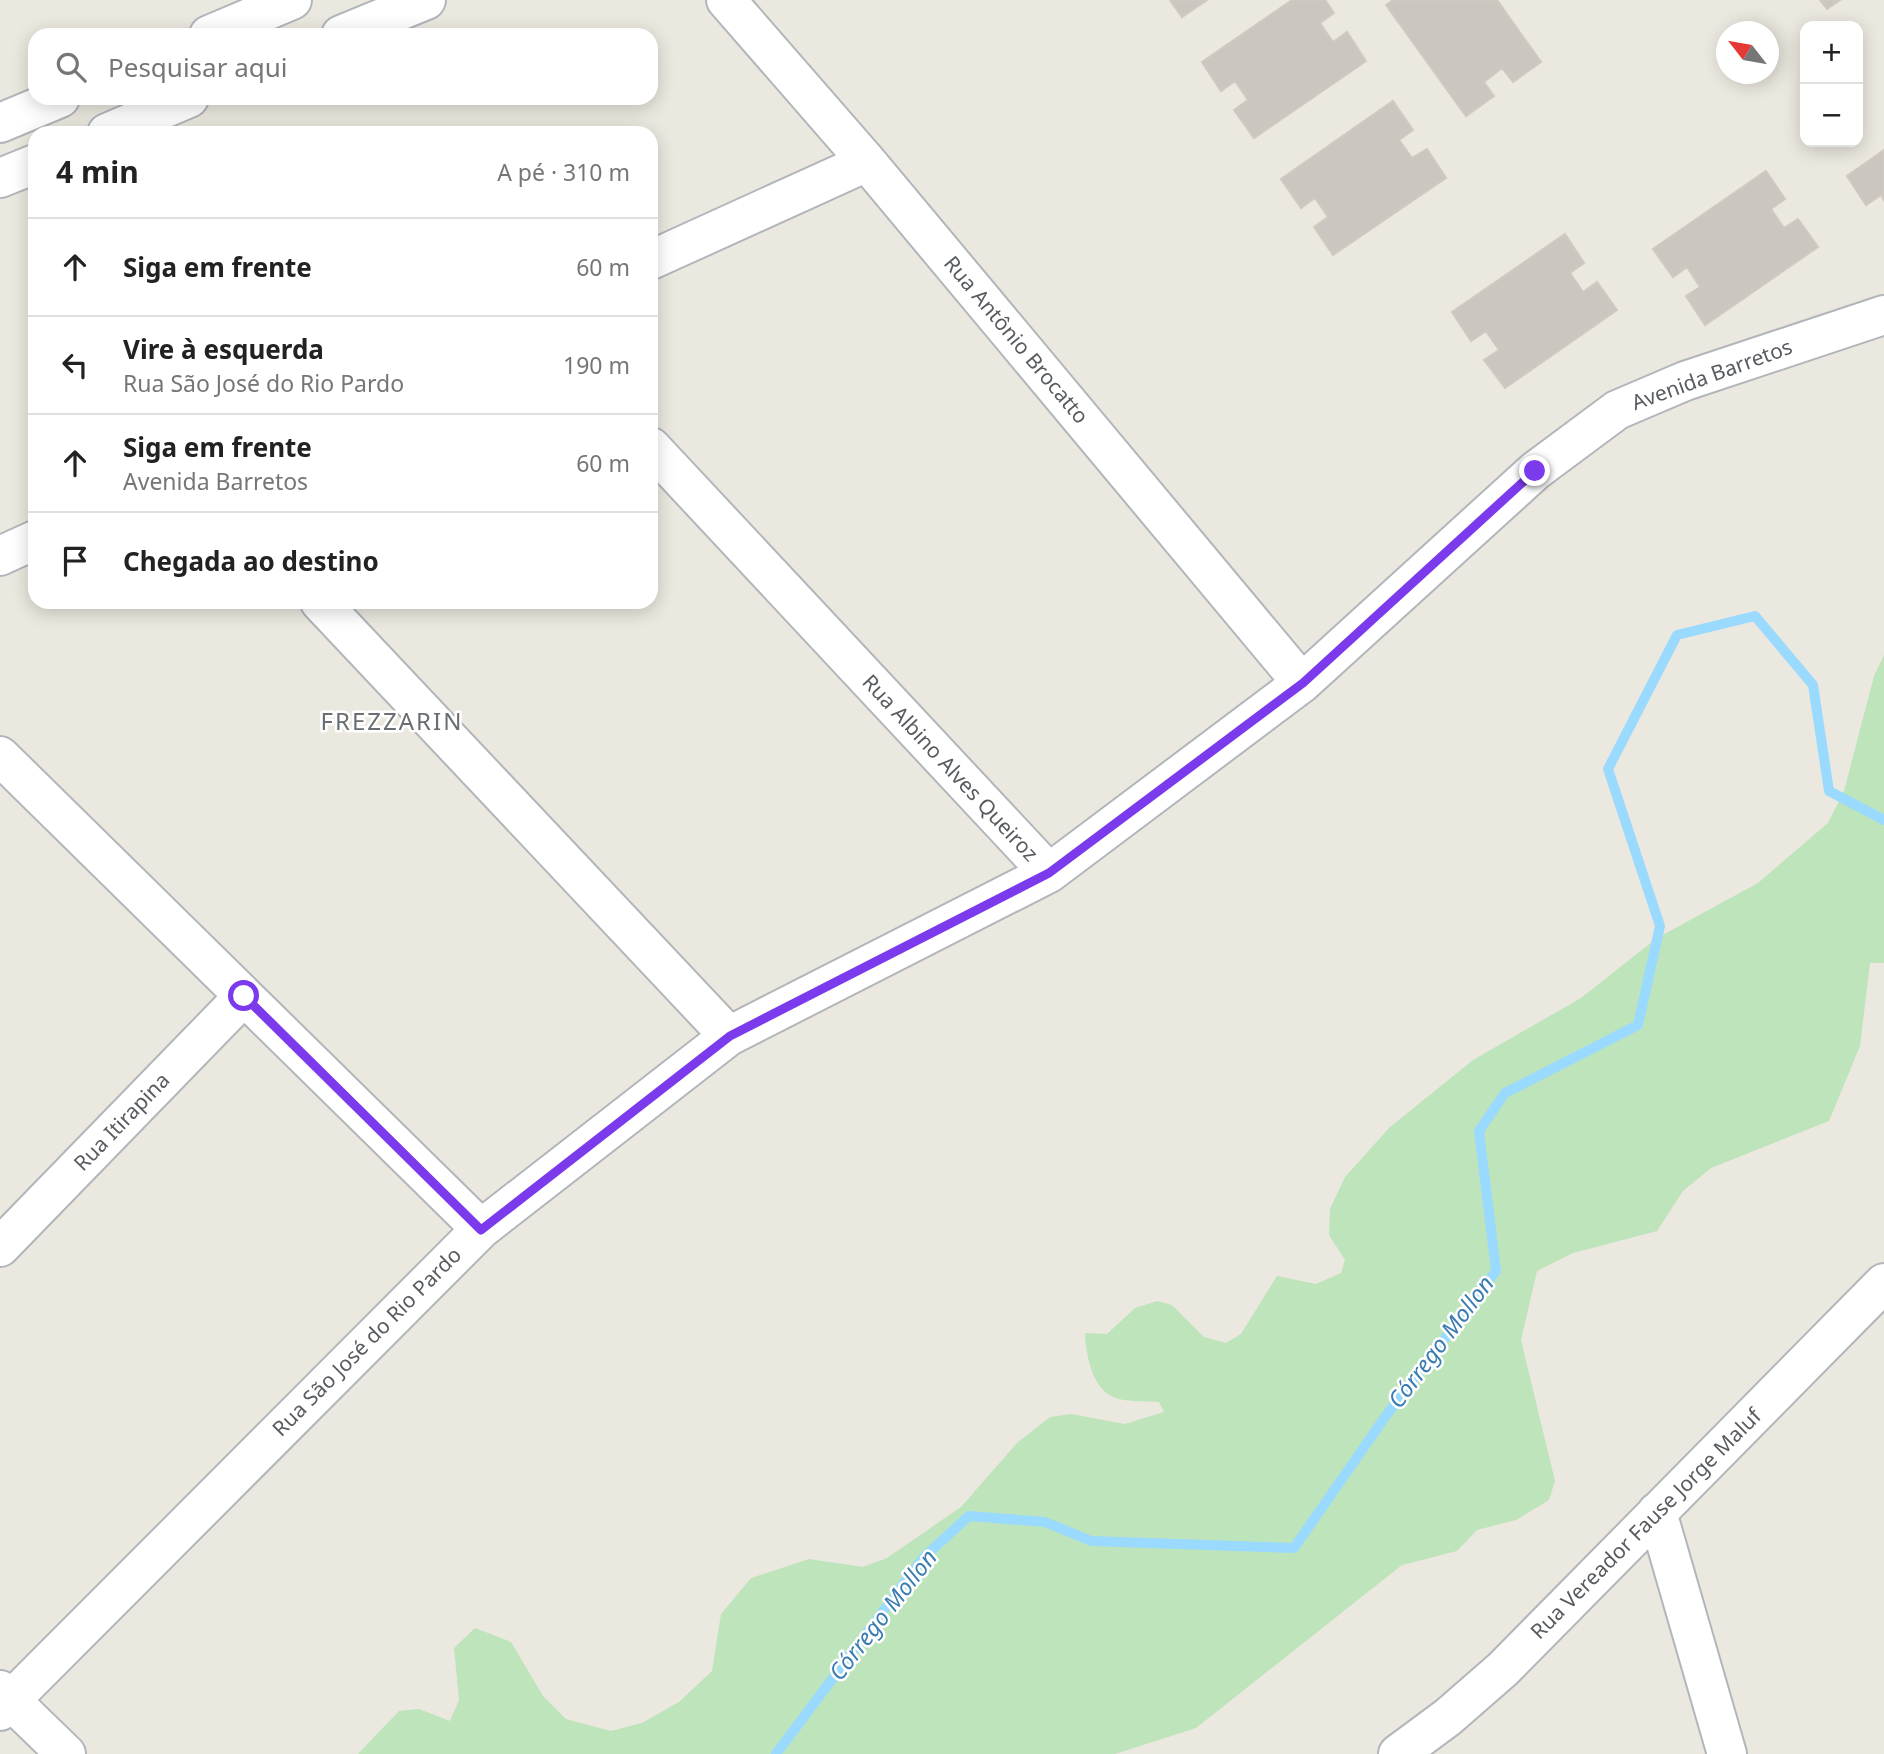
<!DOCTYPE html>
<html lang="pt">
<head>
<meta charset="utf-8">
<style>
  body { margin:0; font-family:"Noto Sans",sans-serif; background:#f6f6f6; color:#222 }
  .controls { position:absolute; right:21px; top:21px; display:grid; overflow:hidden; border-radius:14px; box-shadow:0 4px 18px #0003 }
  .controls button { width:63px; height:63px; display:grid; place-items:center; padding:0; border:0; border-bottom:2px solid #e0e0e0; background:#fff; color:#222; font:35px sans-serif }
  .compass { position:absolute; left:1716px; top:21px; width:63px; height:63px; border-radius:50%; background:#fff; box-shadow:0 4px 18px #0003; rotate:301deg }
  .stop { position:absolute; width:21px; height:21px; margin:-16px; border:5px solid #7c3aed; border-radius:50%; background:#fff }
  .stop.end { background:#7c3aed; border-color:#fff; box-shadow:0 2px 7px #0008 }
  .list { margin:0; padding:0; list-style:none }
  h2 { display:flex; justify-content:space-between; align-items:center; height:91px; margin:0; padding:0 28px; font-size:30px }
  h2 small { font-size:23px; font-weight:400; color:#767676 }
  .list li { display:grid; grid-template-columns:46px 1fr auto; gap:21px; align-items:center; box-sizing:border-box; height:98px; padding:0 28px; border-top:2px solid #e0e0e0 }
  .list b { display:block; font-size:26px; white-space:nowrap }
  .list p { margin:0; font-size:23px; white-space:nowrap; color:#767676 }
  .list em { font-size:23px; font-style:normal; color:#767676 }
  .icon { flex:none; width:38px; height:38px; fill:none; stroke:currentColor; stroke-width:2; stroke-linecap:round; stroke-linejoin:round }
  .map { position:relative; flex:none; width:1884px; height:1754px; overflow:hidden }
  .search { position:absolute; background:#fff; box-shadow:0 4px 18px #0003; left:28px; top:28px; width:630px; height:77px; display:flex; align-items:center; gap:18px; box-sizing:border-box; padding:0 24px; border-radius:21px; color:#767676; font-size:26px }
  .panel { position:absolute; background:#fff; box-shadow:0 4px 18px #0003; left:28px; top:126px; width:630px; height:483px; border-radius:21px }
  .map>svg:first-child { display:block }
  .green { fill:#bde4ba }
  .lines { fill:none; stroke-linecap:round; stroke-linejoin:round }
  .stream { stroke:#9bdaff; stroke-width:10 }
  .building { fill:#cbc6c0; stroke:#d0c9bd; stroke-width:2 }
  .minor-casing { stroke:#b2b6ba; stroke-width:42 }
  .tertiary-casing { stroke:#b2b6ba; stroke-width:42 }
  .minor { stroke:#fff; stroke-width:38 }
  .tertiary { stroke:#fff; stroke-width:38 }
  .route { stroke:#7c3aed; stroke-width:9 }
  .labels { text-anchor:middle; stroke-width:5; stroke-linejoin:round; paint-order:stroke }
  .street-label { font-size:21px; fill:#585c60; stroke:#fff }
  .water-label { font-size:23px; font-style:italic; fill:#3a7bb0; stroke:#fff }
  .quarter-label { font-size:24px; letter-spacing:2px; fill:#696e72; stroke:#fff }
</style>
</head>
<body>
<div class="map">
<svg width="1884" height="1754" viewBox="0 0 1884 1754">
  <rect width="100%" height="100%" fill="#ebe8df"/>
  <path class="green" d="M1884 655V963H1870L1860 1046 1829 1121 1711 1168 1683 1191 1657 1231 1573 1253 1537 1271 1521 1340 1555 1481 1549 1500 1516 1520 1477 1530 1457 1551 1402 1565 1196 1728 1115 1754H358L399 1711 419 1709 450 1721 459 1700 454 1648 475 1628 511 1642 543 1696 566 1719 611 1731 642 1723 679 1702 712 1671 721 1614 751 1578 809 1559 863 1567 887 1558 961 1507 1017 1443 1050 1417 1071 1414 1125 1424 1164 1412 1159 1402C1146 1401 1131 1402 1119 1399 1092 1393 1086 1355 1085 1333L1107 1334 1135 1308 1157 1301 1172 1305 1204 1337 1226 1343 1241 1334 1277 1276 1316 1284 1341 1273 1345 1260 1329 1235 1330 1209 1345 1177 1390 1127 1473 1060 1581 998 1657 938 1758 883 1828 823 1844 791 1874 676Z"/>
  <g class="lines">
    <path class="stream" d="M776 1754 923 1558 969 1516 1045 1522 1091 1541 1294 1548 1385 1417 1496 1271 1479 1131 1505 1093 1638 1025 1660 926 1608 769 1677 635 1755 616 1813 685 1829 791 1884 820"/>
  </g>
  <path class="building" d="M1170 0H1207L1182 17Z
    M1292 0H1325L1334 13 1320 23 1333 42 1347 32 1366 61 1254 138 1234 110 1248 100 1235 81 1221 91 1202 62Z
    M1393 0H1497L1541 62 1513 82 1502 68 1484 82 1494 96 1466 116 1386 5Z
    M1820 0H1840L1827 9Z
    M1393 101 1413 130 1399 140 1412 158 1427 149 1446 178 1333 255 1314 227 1328 217 1315 198 1301 208 1281 179Z
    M1884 150V200L1881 195 1866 205 1847 176Z
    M1766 171 1785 199 1771 209 1784 228 1798 219 1818 247 1705 325 1686 296 1700 287 1687 267 1673 277 1653 249Z
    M1565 234 1584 263 1570 273 1583 292 1597 282 1617 310 1505 388 1484 360 1499 350 1486 331 1471 341 1452 312Z"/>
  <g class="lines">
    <defs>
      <path id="minor" d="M726 0 867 162 1302 683
        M651 260 867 162
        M651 447 1049 873
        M0 556 35 540
        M320 602 729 1036
        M0 756 481 1229
        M0 1247 244 996
        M1657 1512 1727 1754
        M0 1690 66 1754
        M0 1711 481 1229 729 1036 1049 873 1302 683 1535 471 1617 410 1685 381 1884 315
        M1398 1754 1448 1717 1503 1669 1884 1283"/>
      <path id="tertiary" d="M209 35 292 0
        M341 35 426 0
        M0 123 60 98
        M107 133 189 98
        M0 178 35 164"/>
    </defs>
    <use href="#minor" class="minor-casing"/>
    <use href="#tertiary" class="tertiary-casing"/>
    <use href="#minor" class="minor"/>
    <use href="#tertiary" class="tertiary"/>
  </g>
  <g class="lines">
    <path class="route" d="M244 996 481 1230 730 1036 1049 873 1303 683 1535 471"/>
  </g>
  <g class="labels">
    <g class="street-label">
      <text transform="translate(1016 340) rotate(50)" y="7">Rua Antônio Brocatto</text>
      <text transform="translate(1712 375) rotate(-20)" y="7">Avenida Barretos</text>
      <text transform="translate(950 768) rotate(47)" y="7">Rua Albino Alves Queiroz</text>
      <text transform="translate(122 1122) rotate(-46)" y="7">Rua Itirapina</text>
      <text transform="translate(367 1342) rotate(-45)" y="7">Rua São José do Rio Pardo</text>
      <text transform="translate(1646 1524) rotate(-45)" y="7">Rua Vereador Fause Jorge Maluf</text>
    </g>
    <g class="water-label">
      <text transform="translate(1441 1342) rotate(-53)" y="8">Córrego Mollon</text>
      <text transform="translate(883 1615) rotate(-52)" y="8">Córrego Mollon</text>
    </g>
    <g class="quarter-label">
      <text x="392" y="730">FREZZARIN</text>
    </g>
  </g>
</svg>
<div class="controls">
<button>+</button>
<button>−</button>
</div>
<svg class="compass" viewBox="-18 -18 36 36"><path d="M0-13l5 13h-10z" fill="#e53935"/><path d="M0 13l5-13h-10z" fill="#767676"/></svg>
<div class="stop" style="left:244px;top:996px"></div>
<div class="stop end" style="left:1535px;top:471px"></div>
<div class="search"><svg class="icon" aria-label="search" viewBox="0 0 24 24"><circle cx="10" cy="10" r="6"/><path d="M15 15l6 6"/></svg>Pesquisar aqui</div>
<section class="panel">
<h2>4 min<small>A pé · 310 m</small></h2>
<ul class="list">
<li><svg class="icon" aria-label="ahead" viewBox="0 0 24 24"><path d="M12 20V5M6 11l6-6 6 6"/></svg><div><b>Siga em frente</b></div><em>60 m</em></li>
<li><svg class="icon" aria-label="left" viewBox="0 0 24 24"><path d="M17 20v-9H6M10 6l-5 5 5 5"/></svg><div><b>Vire à esquerda</b><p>Rua São José do Rio Pardo</p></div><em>190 m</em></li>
<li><svg class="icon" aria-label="ahead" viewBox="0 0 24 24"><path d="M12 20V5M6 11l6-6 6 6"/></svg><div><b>Siga em frente</b><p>Avenida Barretos</p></div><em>60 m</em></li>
<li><svg class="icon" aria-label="arrive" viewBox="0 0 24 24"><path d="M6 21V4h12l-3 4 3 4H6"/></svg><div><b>Chegada ao destino</b></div></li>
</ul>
</section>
</div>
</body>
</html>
